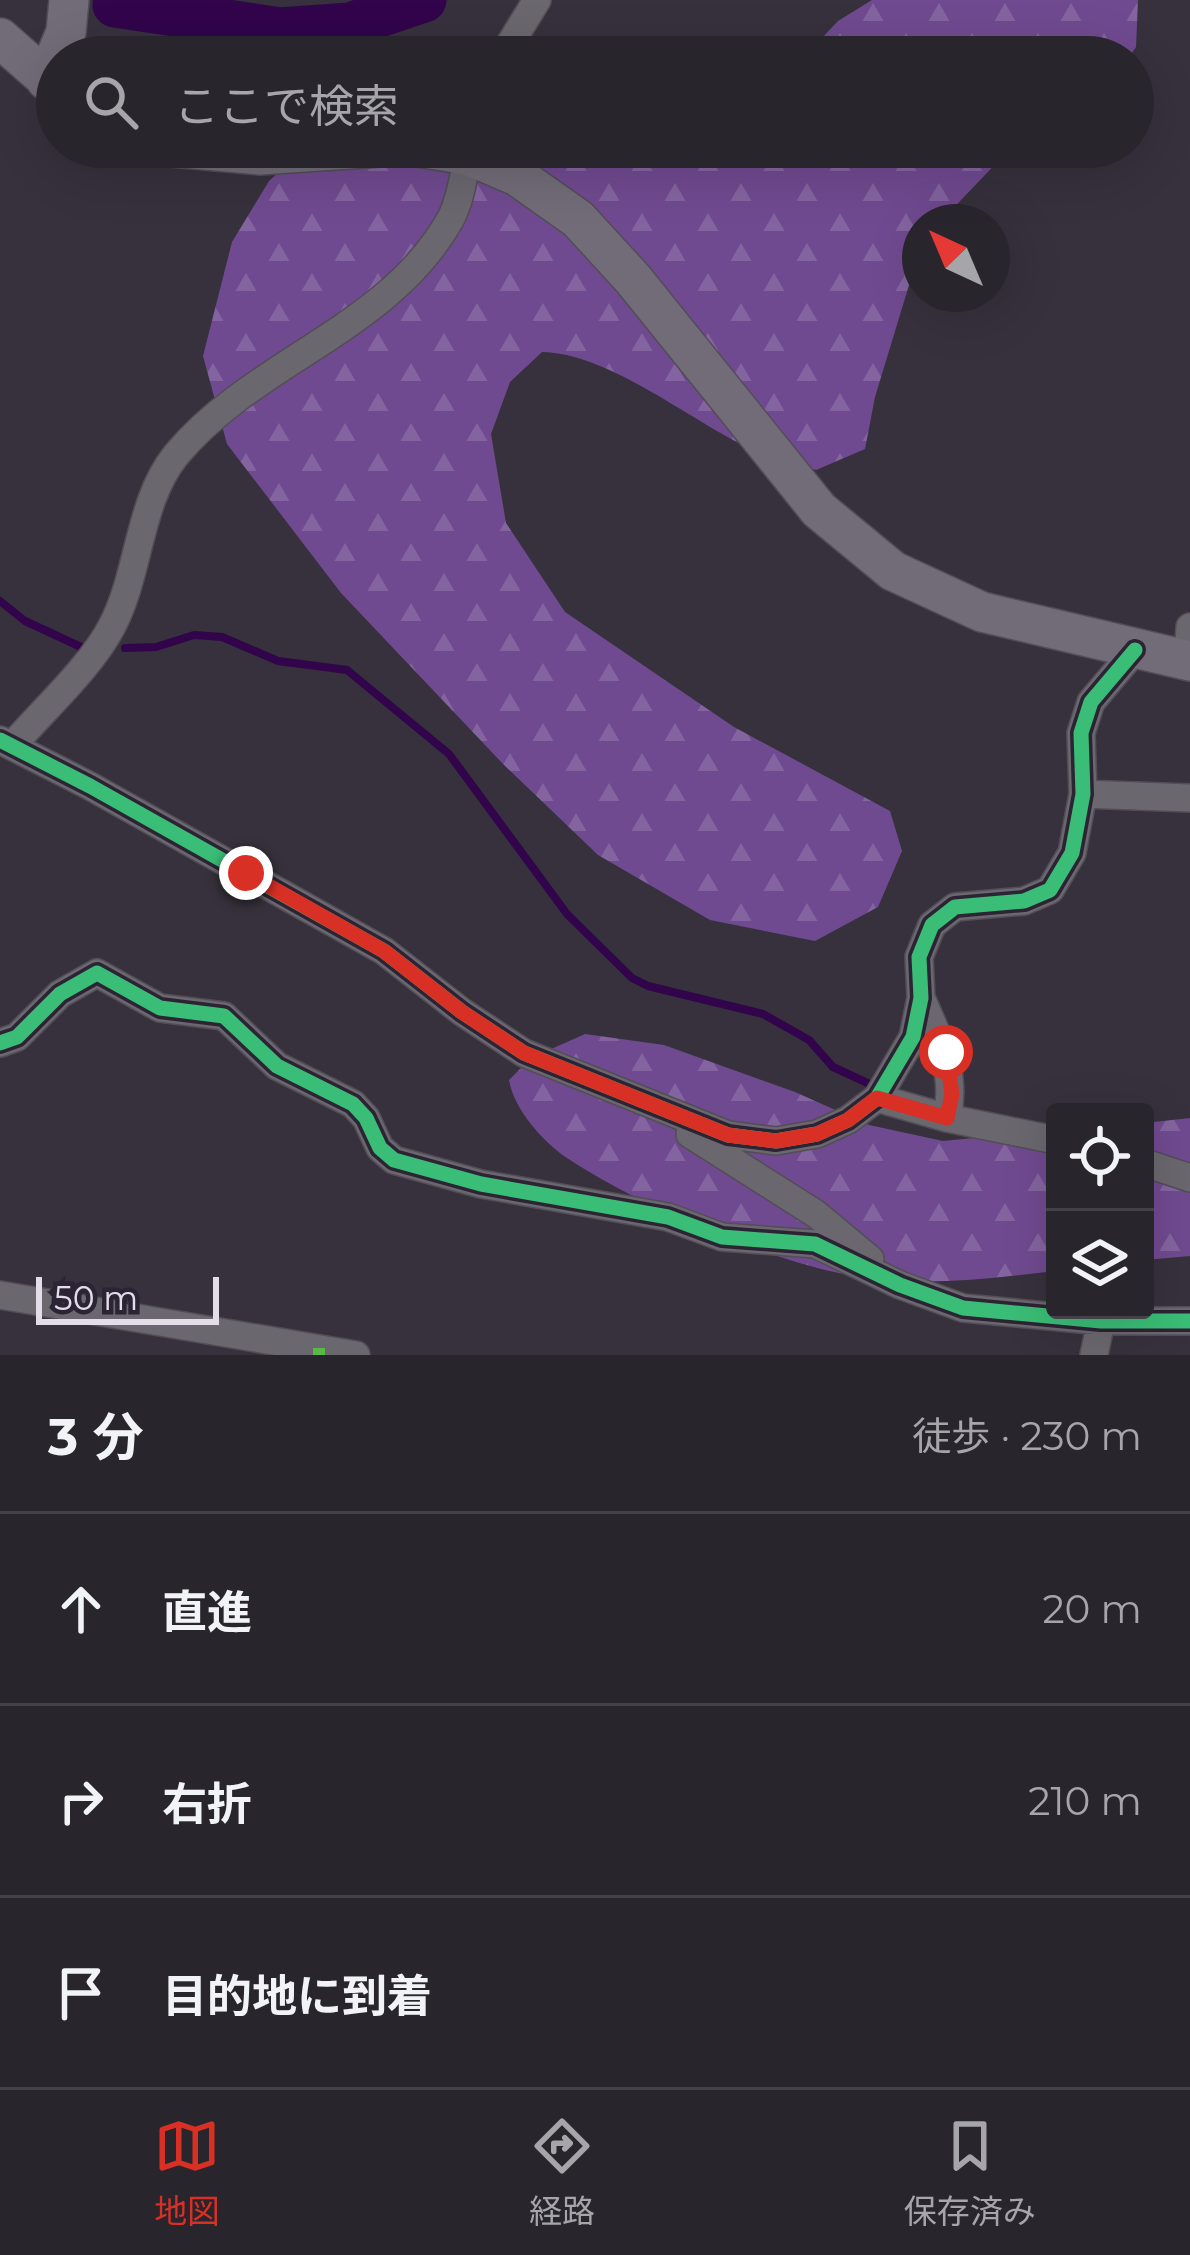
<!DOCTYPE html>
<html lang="ja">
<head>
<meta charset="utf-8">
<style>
  body { margin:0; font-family:Montserrat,"Noto Sans JP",sans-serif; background:#302d35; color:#f1f3f6 }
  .controls { position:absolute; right:36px; bottom:36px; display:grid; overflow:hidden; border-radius:12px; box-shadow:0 12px 48px #0002 }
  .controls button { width:108px; height:108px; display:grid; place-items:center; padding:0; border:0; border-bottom:3px solid #444249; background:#28252d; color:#f1f3f6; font:60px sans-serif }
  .compass { position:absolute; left:902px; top:204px; width:108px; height:108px; border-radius:50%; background:#28252d; box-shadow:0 12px 48px #0002; rotate:316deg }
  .scale { position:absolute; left:36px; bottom:30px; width:183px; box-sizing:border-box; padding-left:12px; border:6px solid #e3dde9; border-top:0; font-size:33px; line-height:42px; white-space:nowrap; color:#e3dde9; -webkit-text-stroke:9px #2c2335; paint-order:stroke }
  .stop { position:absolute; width:36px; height:36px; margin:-27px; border:9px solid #d93025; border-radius:50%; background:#fff }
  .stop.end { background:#d93025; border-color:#fff; box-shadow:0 3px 12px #0008 }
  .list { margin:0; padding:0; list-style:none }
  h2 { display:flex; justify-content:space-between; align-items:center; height:156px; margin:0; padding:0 48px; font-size:51px }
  h2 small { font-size:39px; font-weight:400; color:#a5a5aa }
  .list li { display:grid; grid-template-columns:78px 1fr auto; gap:36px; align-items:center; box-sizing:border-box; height:192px; padding:0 48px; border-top:3px solid #444249 }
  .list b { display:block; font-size:45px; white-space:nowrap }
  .list em { font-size:39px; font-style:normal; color:#a5a5aa }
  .icon { flex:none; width:66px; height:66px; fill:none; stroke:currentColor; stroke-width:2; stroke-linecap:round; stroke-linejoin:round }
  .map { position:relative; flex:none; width:1190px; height:1355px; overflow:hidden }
  .search { position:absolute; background:#28252d; box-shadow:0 12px 48px #0002; left:36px; right:36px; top:36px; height:132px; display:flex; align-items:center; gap:30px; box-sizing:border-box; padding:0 42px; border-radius:66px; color:#a5a5aa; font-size:45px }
  .sheet { height:732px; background:#28252d }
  nav { display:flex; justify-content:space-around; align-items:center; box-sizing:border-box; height:168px; border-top:3px solid #444249; background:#28252d; font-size:33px; color:#a5a5aa }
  nav a { display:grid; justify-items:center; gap:6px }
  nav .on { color:#d93025 }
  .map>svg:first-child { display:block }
  .forest { fill:url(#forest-firs) }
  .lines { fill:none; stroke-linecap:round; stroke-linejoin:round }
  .stream { stroke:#31044b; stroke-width:8 }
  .river { stroke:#31044b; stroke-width:45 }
  .street-casing { stroke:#524d56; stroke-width:30 }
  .secondary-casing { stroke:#524d56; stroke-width:42 }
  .street { stroke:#6a676e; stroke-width:27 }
  .secondary { stroke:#716c77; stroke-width:39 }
  .quiet { stroke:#58b947; stroke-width:12; stroke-dasharray:24 12; stroke-linecap:butt }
  .cycleway-casing { stroke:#2c2335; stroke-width:22 }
  .cycleway { stroke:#3abd76; stroke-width:15 }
  .route { stroke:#d93025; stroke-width:15 }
</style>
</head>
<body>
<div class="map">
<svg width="1190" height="1355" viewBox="0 0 1190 1355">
  <defs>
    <pattern id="forest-firs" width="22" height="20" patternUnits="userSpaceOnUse" patternTransform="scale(3)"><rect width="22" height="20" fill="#704a90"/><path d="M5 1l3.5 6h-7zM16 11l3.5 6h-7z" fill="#8464a0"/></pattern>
  </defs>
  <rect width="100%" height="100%" fill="#36313c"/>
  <path class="forest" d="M872 0H1138L1136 47 1129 57H804L838 21Z
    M306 147H614L658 157 690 147H1017L1005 154 940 222H920V249L875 397 865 449 816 470C796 463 773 458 753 450 692 422 609 353 542 352L510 382 491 434 506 523 565 612 734 727 890 811 902 851 878 907 815 941 710 920 598 855 504 765 341 593 227 444 203 356 232 242 269 181Z
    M585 1034 664 1045 795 1092 869 1125 943 1141 1055 1130V1271C997 1278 940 1285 882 1280 795 1273 640 1207 567 1158 542 1141 514 1109 509 1080L531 1058Z
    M1190 1118V1256L1145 1260V1123Z"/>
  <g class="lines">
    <path class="stream" d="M0 601 25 621 81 647
      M125 648 156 647 194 635 222 637 278 661 347 670 449 754 567 914 632 978 648 986 763 1014 809 1040 833 1067 874 1086"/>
    <path class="river" d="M115 5 280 30 350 25 424 0"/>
    <defs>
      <path id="street" d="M502 57 537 0
        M1188 661 1190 627
        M0 740 90 786 384 951 462 1012 524 1053 728 1135 776 1141 817 1134 848 1120 877 1098 913 1037 921 998 919 957 932 925 955 907 1024 901 1050 890 1072 853 1083 794 1081 733 1091 702 1135 650
        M13 745C43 710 91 667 112 626 140 573 138 502 176 455 255 360 390 329 451 218 462 197 464 170 470 147
        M1083 794 1190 798
        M921 998C939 1038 957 1073 947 1118
        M0 1043 17 1037 60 994 97 973 160 1008 224 1016 277 1066 353 1104 366 1118 380 1148 394 1160 481 1184 668 1217 722 1237 815 1244 900 1285 963 1308 1101 1321H1190
        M877 1098 947 1118 1055 1140
        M690 1134 816 1214 870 1259
        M1145 1163 1190 1178
        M0 1295 356 1355
        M1094 1355 1101 1321"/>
      <path id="secondary" d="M0 38 57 88
        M46 80 66 32 69 0
        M172 147 260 155 379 147
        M418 147 468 155 517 176 578 219 633 279 819 510 893 571 982 612 1190 661"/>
    </defs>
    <use href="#street" class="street-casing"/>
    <use href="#secondary" class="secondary-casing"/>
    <use href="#street" class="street"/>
    <use href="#secondary" class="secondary"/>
    <path class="quiet" d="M319 1355V1348"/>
    <defs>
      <path id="cycleway" d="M0 740 90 786 384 951 462 1012 524 1053 728 1135 776 1141 817 1134 848 1120 877 1098 913 1037 921 998 919 957 932 925 955 907 1024 901 1050 890 1072 853 1083 794 1081 733 1091 702 1135 650
        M0 1043 17 1037 60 994 97 973 160 1008 224 1016 277 1066 353 1104 366 1118 380 1148 394 1160 481 1184 668 1217 722 1237 815 1244 900 1285 963 1308 1101 1321H1190"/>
    </defs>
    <use href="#cycleway" class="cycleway-casing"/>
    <use href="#cycleway" class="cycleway"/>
  </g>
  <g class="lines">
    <path class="route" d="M246 873 384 951 462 1012 524 1053 728 1135 776 1141 817 1134 848 1120 877 1098 947 1118 952 1094 946 1052"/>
  </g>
</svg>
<div class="controls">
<button><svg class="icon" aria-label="locate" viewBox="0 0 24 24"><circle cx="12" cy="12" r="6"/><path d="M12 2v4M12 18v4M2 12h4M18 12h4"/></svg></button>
<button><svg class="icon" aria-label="layers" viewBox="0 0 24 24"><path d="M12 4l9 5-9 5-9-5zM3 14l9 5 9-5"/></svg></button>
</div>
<svg class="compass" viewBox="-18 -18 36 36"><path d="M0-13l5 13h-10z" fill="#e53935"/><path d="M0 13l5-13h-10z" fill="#a5a5aa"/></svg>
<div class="scale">50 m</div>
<div class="stop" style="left:946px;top:1052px"></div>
<div class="stop end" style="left:246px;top:873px"></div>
<div class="search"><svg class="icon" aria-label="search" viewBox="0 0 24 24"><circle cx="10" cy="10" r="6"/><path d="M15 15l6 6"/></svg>ここで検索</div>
</div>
<section class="sheet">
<h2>3 分<small>徒歩 · 230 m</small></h2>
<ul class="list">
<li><svg class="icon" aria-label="ahead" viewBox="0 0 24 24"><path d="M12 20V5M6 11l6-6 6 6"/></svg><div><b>直進</b></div><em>20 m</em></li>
<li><svg class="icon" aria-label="right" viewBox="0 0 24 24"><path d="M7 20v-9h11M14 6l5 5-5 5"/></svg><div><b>右折</b></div><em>210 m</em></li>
<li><svg class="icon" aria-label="arrive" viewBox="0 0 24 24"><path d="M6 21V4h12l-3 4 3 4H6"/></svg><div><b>目的地に到着</b></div></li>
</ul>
</section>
<nav>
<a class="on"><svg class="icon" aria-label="map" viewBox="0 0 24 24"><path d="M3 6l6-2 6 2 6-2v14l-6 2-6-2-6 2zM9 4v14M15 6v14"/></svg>地図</a>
<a><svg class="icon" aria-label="directions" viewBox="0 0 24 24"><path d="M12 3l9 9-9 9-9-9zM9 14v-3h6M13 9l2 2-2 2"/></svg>経路</a>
<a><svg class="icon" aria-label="saved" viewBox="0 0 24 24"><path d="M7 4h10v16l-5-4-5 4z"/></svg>保存済み</a>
</nav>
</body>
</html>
